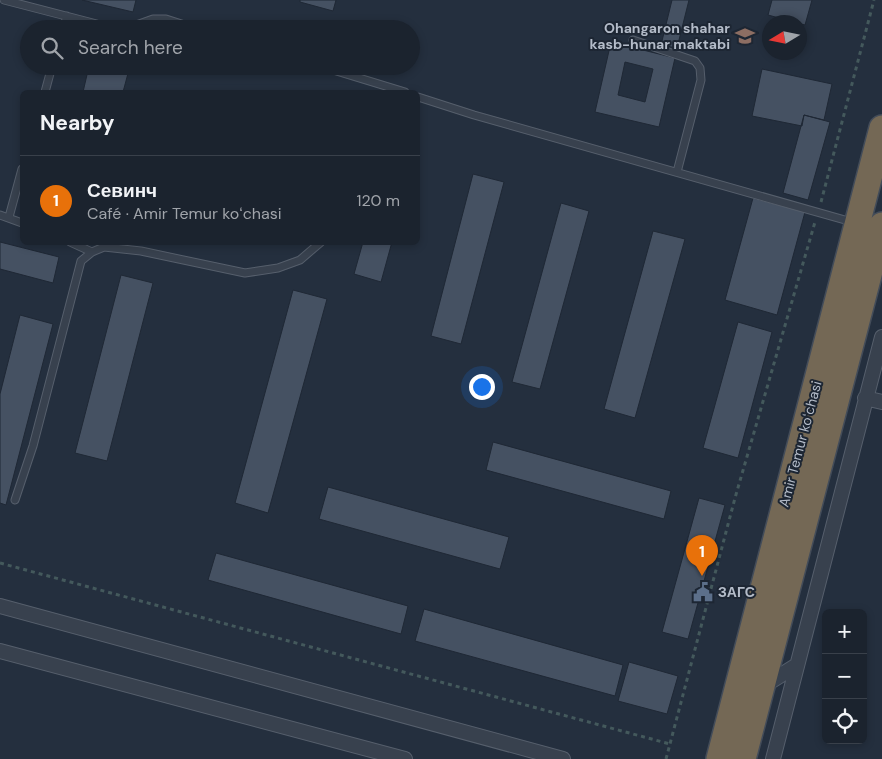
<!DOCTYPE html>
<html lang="en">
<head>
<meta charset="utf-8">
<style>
  body { margin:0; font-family:"DM Sans",sans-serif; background:#282f3a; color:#f1f3f6 }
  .controls { position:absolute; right:15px; bottom:15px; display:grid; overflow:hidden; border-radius:8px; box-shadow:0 2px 8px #0003 }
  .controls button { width:45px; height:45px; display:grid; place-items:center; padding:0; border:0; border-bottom:1px solid #39404a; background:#1b232e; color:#f1f3f6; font:25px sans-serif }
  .compass { position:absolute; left:762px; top:15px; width:45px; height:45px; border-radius:50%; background:#1b232e; box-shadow:0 2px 8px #0003; rotate:260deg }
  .you { position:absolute; left:481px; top:386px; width:18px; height:18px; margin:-12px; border:4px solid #fff; border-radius:50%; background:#1a73e8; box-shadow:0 0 0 8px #1a73e833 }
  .badge { display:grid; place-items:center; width:32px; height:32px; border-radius:50%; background:#8ab4f8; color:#fff; font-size:16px; font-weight:700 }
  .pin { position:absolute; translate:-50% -41px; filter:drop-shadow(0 1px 2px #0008) }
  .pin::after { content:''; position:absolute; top:26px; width:18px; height:15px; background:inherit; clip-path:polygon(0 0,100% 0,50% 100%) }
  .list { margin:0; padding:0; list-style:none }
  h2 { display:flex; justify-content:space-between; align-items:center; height:65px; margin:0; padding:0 20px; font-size:21px }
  h2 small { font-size:16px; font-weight:400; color:#a0a4aa }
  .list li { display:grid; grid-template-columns:32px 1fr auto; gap:15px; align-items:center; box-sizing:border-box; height:90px; padding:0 20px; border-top:1px solid #39404a }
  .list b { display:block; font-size:19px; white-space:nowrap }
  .list p { margin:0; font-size:16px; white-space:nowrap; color:#a0a4aa }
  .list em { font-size:16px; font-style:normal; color:#a0a4aa }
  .icon { flex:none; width:28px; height:28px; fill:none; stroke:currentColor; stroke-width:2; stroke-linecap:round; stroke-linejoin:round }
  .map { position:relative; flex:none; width:882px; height:759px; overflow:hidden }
  .search { position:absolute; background:#1b232e; box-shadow:0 2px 8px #0003; left:20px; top:20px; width:400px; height:55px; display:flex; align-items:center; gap:12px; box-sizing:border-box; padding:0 18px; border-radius:28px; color:#a0a4aa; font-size:19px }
  .panel { position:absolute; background:#1b232e; box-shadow:0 2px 8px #0003; left:20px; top:90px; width:400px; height:155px; border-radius:8px }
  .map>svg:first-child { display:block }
  .building { fill:#455162; stroke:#1f2835; fill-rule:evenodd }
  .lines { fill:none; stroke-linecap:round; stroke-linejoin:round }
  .lane-casing { stroke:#565f6c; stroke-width:9 }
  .street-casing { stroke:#565f6c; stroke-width:16 }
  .highway-casing { stroke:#434c59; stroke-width:28 }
  .path { stroke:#44595c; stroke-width:3; stroke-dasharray:4 4; stroke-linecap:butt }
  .lane { stroke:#38414e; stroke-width:7 }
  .street { stroke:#38414e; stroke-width:14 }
  .highway { stroke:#746855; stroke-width:25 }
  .labels { text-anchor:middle; stroke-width:4; stroke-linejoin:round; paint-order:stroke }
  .poi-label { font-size:14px; font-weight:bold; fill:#b4bcc9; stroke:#1d2633; text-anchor:end }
  .street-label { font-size:14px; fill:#b4bcc9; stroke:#1d2633 }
</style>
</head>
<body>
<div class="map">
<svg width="882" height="759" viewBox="0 0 882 759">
  <rect width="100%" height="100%" fill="#242f3e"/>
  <path class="building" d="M82 0H136L133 12Z
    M300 0H336L333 11 300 2Z
    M672 0H689L677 48 661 45Z
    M772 0H812L805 25 768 15Z
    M611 42 675 58 659 127 595 112ZM625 62 653 69 645 102 618 95Z
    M89 66H130L123 92H83Z
    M762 69 832 84 824 120 804 115 802 126 752 116Z
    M804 115 830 122 808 200 783 193Z
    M473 174 504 182 461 344 431 336Z
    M753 198 805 212 777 315 725 300Z
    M561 203 589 211 540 389 512 382Z
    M653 231 685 239 635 418 604 409Z
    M0 242 59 257 53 283 0 269Z
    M363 242H392L381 282 354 274Z
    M121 275 153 283 107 461 75 453Z
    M293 290 327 299 268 513 235 503Z
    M20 315 53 324 6 505 0 503V394Z
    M738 322 772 332 738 458 703 448Z
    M493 442 671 491 664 519 486 470Z
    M328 487 509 537 500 569 319 519Z
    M699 498 725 505 688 639 662 632Z
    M216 553 408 606 401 634 208 580Z
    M424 609 623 665 615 696 415 641Z
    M629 662 678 676 667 714 618 701Z"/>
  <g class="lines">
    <defs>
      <path id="lane" d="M4 0 116 29
        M63 29 67 16
        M125 29 153 19H166L197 29
        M633 40 695 61 700 68 701 80 677 172
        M320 66 405 92
        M45 92 52 66
        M418 97 474 115 852 222
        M0 215 22 223
        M9 217 22 169
        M70 242 92 252
        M15 500 33 446 81 261 92 252 104 247 141 251 245 273 278 268 300 260 321 242"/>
      <path id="street" d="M865 398 882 402
        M0 606 563 759
        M0 651 405 759
        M762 687 797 665
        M773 759 882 337"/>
      <path id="highway" d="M719 759 882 128
        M743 759 882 225"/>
    </defs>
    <use href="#lane" class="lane-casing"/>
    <use href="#street" class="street-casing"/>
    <use href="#highway" class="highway-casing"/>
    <path class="path" d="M821 202 874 0
      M0 563 670 744
      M666 759 735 498 815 222"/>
    <use href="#lane" class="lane"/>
    <use href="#street" class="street"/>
    <use href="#highway" class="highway"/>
  </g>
  <defs>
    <symbol id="school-bare" viewBox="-9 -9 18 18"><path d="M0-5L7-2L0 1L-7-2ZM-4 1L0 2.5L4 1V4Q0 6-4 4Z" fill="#8d6e63" stroke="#1d2633" stroke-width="2.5" paint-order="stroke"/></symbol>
    <symbol id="civic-bare" viewBox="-9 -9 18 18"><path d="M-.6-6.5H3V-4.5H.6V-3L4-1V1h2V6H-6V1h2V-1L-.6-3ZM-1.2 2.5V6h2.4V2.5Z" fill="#5c6f8a" stroke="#1d2633" stroke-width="2.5" paint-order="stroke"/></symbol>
  </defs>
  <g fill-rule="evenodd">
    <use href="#school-bare" x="731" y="22" width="28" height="28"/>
    <use href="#civic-bare" x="689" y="578" width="28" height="28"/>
  </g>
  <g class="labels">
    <g class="poi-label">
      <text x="730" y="33">Ohangaron shahar<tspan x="730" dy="16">kasb-hunar maktabi</tspan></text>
      <text x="718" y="597" text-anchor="start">ЗАГС</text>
    </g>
    <g class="street-label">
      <text transform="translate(800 444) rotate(-75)" y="5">Amir Temur koʻchasi</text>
    </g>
  </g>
</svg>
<div class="controls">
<button>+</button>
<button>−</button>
<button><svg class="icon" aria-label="locate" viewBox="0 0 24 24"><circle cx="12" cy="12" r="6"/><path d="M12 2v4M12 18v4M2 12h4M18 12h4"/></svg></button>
</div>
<svg class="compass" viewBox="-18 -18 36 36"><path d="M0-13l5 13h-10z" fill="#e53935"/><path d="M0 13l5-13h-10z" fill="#a0a4aa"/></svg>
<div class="you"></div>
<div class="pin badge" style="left:702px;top:576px;background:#e8710a">1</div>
<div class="search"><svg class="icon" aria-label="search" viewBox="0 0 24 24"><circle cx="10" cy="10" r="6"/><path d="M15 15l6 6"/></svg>Search here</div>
<section class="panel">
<h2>Nearby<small></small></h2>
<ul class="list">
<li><span class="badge" style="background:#e8710a">1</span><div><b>Севинч</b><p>Café · Amir Temur koʻchasi</p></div><em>120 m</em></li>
</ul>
</section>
</div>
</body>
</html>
